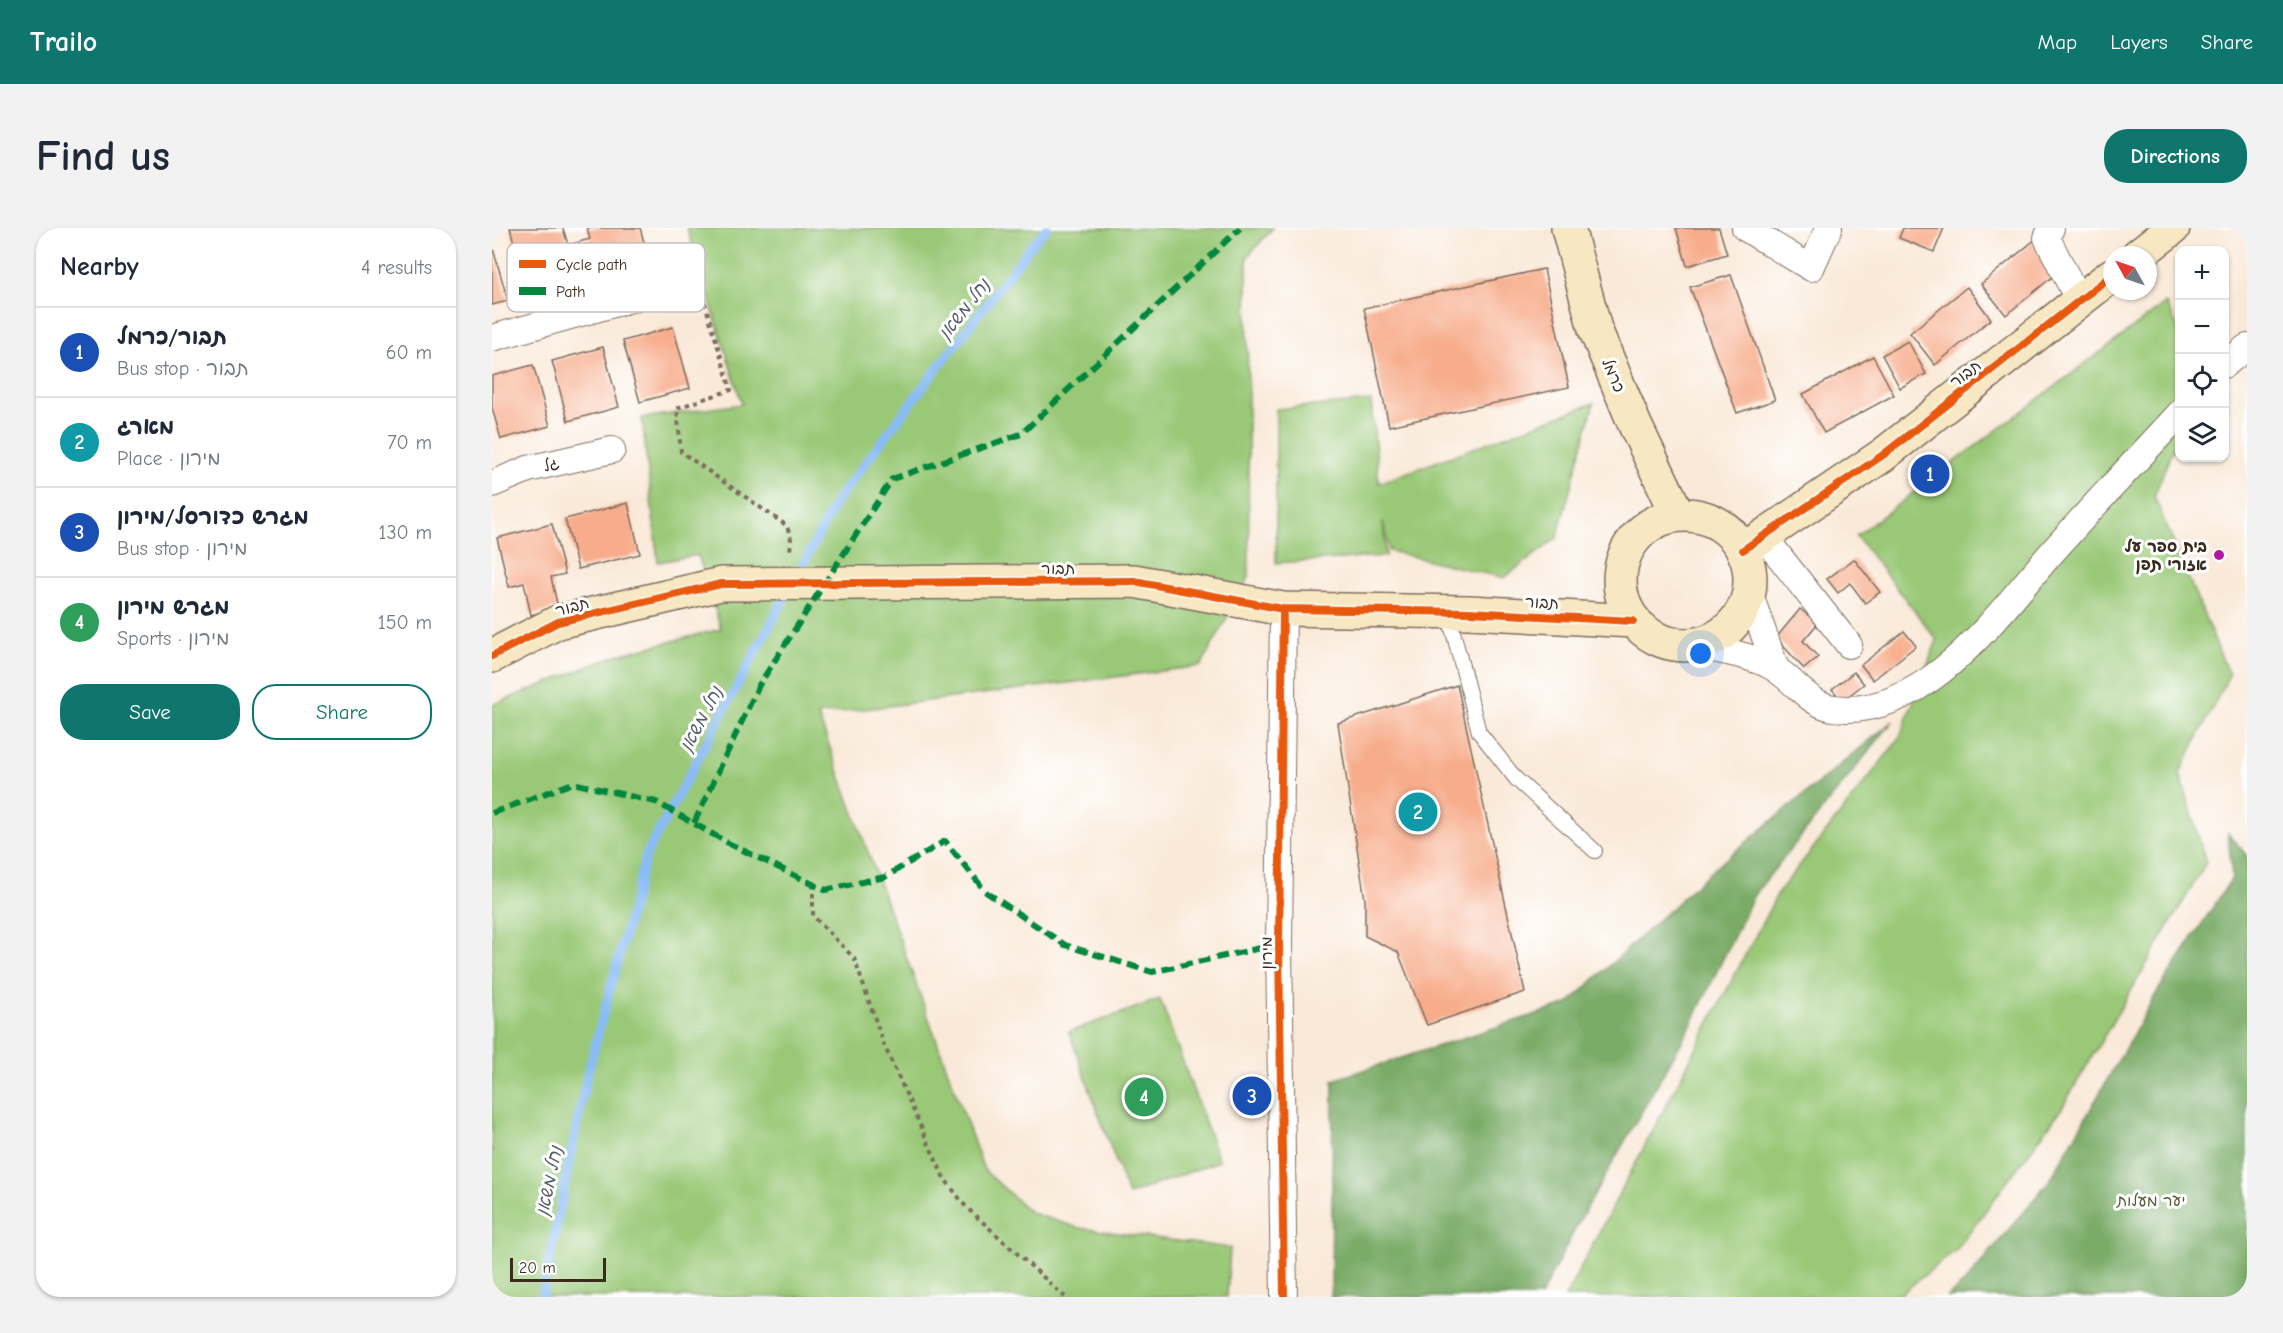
<!DOCTYPE html>
<html lang="en">
<head>
<meta charset="utf-8">
<style>
  body { margin:0; font-family:"Comic Neue","Playpen Sans Hebrew",sans-serif; background:#f2f2f3; color:#1f2937 }
  .controls { position:absolute; right:18px; top:18px; display:grid; overflow:hidden; border-radius:12px; box-shadow:0 2px 4px #0004 }
  .controls button { width:54px; height:54px; display:grid; place-items:center; padding:0; border:0; border-bottom:2px solid #e0e1e3; background:#fff; color:#1f2937; font:30px sans-serif }
  .compass { position:absolute; left:1611px; top:18px; width:54px; height:54px; border-radius:50%; background:#fff; box-shadow:0 2px 4px #0004; rotate:310deg }
  .scale { position:absolute; left:18px; bottom:15px; width:96px; box-sizing:border-box; padding-left:6px; border:3px solid #3b2a1e; border-top:0; font-size:16px; line-height:21px; white-space:nowrap; color:#3b2a1e; -webkit-text-stroke:4px #fff; paint-order:stroke }
  .you { position:absolute; left:1209px; top:426px; width:21px; height:21px; margin:-15px; border:4px solid #fff; border-radius:50%; background:#1a73e8; box-shadow:0 0 0 9px #1a73e833 }
  .badge { display:grid; place-items:center; width:39px; height:39px; border-radius:50%; background:#0f766e; color:#fff; font-size:20px; font-weight:700 }
  .pin { position:absolute; translate:-50% -50%; border:3px solid #fff; box-shadow:0 2px 6px #0006 }
  .list { margin:0; padding:0; list-style:none }
  h2 { display:flex; justify-content:space-between; align-items:center; height:78px; margin:0; padding:0 24px; font-size:26px }
  h2 small { font-size:20px; font-weight:400; color:#747a83 }
  .list li { display:grid; grid-template-columns:39px 1fr auto; gap:18px; align-items:center; box-sizing:border-box; height:90px; padding:0 24px; border-top:2px solid #e0e1e3 }
  .list b { display:block; font-size:22px; white-space:nowrap }
  .list p { margin:0; font-size:20px; white-space:nowrap; color:#747a83 }
  .list em { font-size:20px; font-style:normal; color:#747a83 }
  .actions { display:flex; gap:12px; padding:18px 24px }
  .actions a { flex:1; padding:14px 0; border:2px solid #0f766e; border-radius:24px; text-align:center; font-size:21px; color:#0f766e }
  .actions .main { background:#0f766e; color:#fff }
  .icon { flex:none; width:33px; height:33px; fill:none; stroke:currentColor; stroke-width:2; stroke-linecap:round; stroke-linejoin:round }
  .map { position:relative; flex:none; width:1755px; height:1069px; overflow:hidden; border-radius:24px }
  header { display:flex; align-items:center; gap:36px; box-sizing:border-box; height:84px; padding:0 30px; background:#0f766e; color:#fff }
  header strong { font-size:28px }
  nav { display:flex; gap:33px; margin-inline-start:auto; font-size:21px }
  .intro { display:flex; align-items:center; justify-content:space-between; box-sizing:border-box; height:144px; padding:0 36px }
  h1 { margin:0; font-size:42px }
  .button { padding:15px 27px; border-radius:24px; background:#0f766e; color:#fff; font-size:21px; font-weight:700 }
  main { display:flex; gap:36px; padding:0 36px }
  aside { flex:1; background:#fff; border-radius:24px; box-shadow:0 2px 4px #0004 }
  .map>svg:first-child { display:block }
  .green { fill:#99c876; stroke:#6a794a; stroke-width:1.5 }
  .forest { fill:#7aac67; stroke:#5a6b42; stroke-width:1.5 }
  .lines { fill:none; stroke-linecap:round; stroke-linejoin:round }
  .stream { stroke:#89bbf6; stroke-width:9 }
  .building { fill:#f7ad8c }
  .lane-casing { stroke:#7e6d5f; stroke-width:16 }
  .street-casing { stroke:#7e6d5f; stroke-width:28 }
  .secondary-casing { stroke:#7e6d5f; stroke-width:36 }
  .path { stroke:#7e6d5f; stroke-width:4; stroke-dasharray:4.5 4.5; stroke-linecap:butt }
  .lane { stroke:#fff; stroke-width:14 }
  .street { stroke:#fff; stroke-width:26 }
  .secondary { stroke:#f7e8c3; stroke-width:33 }
  .quiet { stroke:#00873e; stroke-width:6; stroke-dasharray:12 6; stroke-linecap:butt }
  .cycleway-casing { stroke:#fff; stroke-width:11 }
  .cycleway { stroke:#e8590c; stroke-width:8 }
  .poi-dot { fill:#b5179e; stroke:#fff; stroke-width:2 }
  .labels { text-anchor:middle; stroke-width:6; stroke-linejoin:round; paint-order:stroke }
  .street-label { font-size:16px; fill:#3b2a1e; stroke:#fff }
  .poi-label { font-size:16px; font-weight:bold; fill:#3b2a1e; stroke:#fff; text-anchor:end }
  .park-label { font-size:16px; fill:#575938; stroke:#fff }
  .water-label { font-size:18px; font-style:italic; fill:#565d6a; stroke:#fff }
  .key { fill:#fff; stroke:#c4bfbc; stroke-width:1.5 }
  .key-label { font-size:16px; fill:#3b2a1e }
</style>
</head>
<body>
<header>
<strong>Trailo</strong>
<nav><a>Map</a><a>Layers</a><a>Share</a></nav>
</header>
<div class="intro"><h1>Find us</h1><a class="button">Directions</a></div>
<main>
<aside>
<h2>Nearby<small>4 results</small></h2>
<ul class="list">
<li><span class="badge" style="background:#1a4fb4">1</span><div><b>תבור/כרמל</b><p>Bus stop · תבור</p></div><em>60 m</em></li>
<li><span class="badge" style="background:#0f9aa8">2</span><div><b>מארג</b><p>Place · מירון</p></div><em>70 m</em></li>
<li><span class="badge" style="background:#1a4fb4">3</span><div><b>מגרש כדורסל/מירון</b><p>Bus stop · מירון</p></div><em>130 m</em></li>
<li><span class="badge" style="background:#2e9e5b">4</span><div><b>מגרש מירון</b><p>Sports · מירון</p></div><em>150 m</em></li>
</ul>
<div class="actions"><a class="main">Save</a><a>Share</a></div>
</aside>
<div class="map">
<svg width="1755" height="1069" viewBox="0 0 1755 1069">
  <rect width="100%" height="100%" fill="#fff"/>
  <filter id="ink" filterUnits="userSpaceOnUse"><feTurbulence type="fractalNoise" baseFrequency=".0167" numOctaves="2"/><feDisplacementMap in="SourceGraphic" scale="12" xChannelSelector="R" yChannelSelector="G"/><feConvolveMatrix kernelMatrix="1 2 1 2 8 2 1 2 1" color-interpolation-filters="sRGB"/></filter>
  <filter id="wash" filterUnits="userSpaceOnUse"><feTurbulence type="fractalNoise" baseFrequency=".008" numOctaves="4" result="noise"/><feDisplacementMap in="SourceGraphic" scale="24" xChannelSelector="R" yChannelSelector="G"/><feGaussianBlur stdDeviation="1.35" result="paint"/><feColorMatrix in="noise" values="0 0 0 0 0 0 0 0 0 0 0 0 0 0 0 0 0 1.4 0 .05"/><feComposite in="paint" operator="in"/></filter>
  <g filter="url(#wash)">
    <rect width="100%" height="100%" fill="#f9e9d8"/>
    <path class="green" d="M195 0H781L755 29 757 349 709 438 326 487 492 942 539 985 587 1000 738 1020 735 1069H0V477L125 427 229 401 206 327 166 334 150 190 250 176Z
      M1674 75 1687 102V206L1662 268 1737 447 1688 545 1714 635 1568 883 1465 1021 1405 1069H1073L1286 665 1407 511 1445 412 1364 308Z
      M879 173 887 255 1102 175 1065 310 1012 350 897 323 891 293 894 328 784 335V181Z
      M668 771 727 933 636 967 577 804Z"/>
    <path class="forest" d="M1401 493 1262 667 1197 801 1089 990 1048 1069H839L841 852 1076 776 1217 645Z
      M1736 605 1755 628V1069H1455L1473 1054 1558 952 1664 766 1740 650Z"/>
    <g class="lines">
      <path class="stream" d="M305 348 345 272 541 15 555 0
        M50 1069 95 847 154 627 297 362"/>
    </g>
    <g id="blocks">
      <path class="building" d="M18 0H71L76 17 98 11 95 0H148L156 28 35 62Z
        M1184 0H1227L1235 26 1195 38Z
        M1411 0H1452L1442 24 1407 10Z
        M1545 10 1570 41 1514 87 1489 56Z
        M0 17 16 73 0 77Z
        M1052 41 1077 159 897 198 872 80Z
        M1239 47 1283 172 1245 185 1198 59Z
        M1475 59 1499 91 1443 137 1418 105Z
        M181 99 198 160 148 174 131 113Z
        M1416 113 1434 146 1408 160 1390 127Z
        M111 119 127 179 76 193 60 133Z
        M1381 128 1402 167 1332 205 1311 166Z
        M41 137 58 198 9 211 0 180V148Z
        M136 275 148 326 86 341 73 291Z
        M60 296 73 346 59 349 66 380 39 387 32 355 17 359 5 310Z
        M1362 331 1388 364 1373 375 1358 355 1346 365 1335 351Z
        M1308 381 1326 395 1311 413 1326 429 1312 441 1284 410Z
        M1412 403 1424 418 1381 452 1369 437Z
        M1362 444 1372 456 1350 473 1340 461Z
        M965 457 1033 764 935 797 906 724 873 708V672L846 495Z"/>
    </g>
  </g>
  <g filter="url(#ink)">
    <use href="#blocks" fill-opacity="0" stroke="#7e6d5f" stroke-width="1.5"/>
    <g class="lines">
      <defs>
        <path id="lane" d="M956 384 987 504 1024 551 1103 623"/>
        <path id="street" d="M1253 0 1319 40 1337 0
          M1559 0 1555 10 1587 73
          M0 110 146 69
          M1732 137 1755 119
          M0 256 36 241 120 222
          M1272 309 1357 417
          M1257 364 1284 441
          M791 381 787 716 792 1069
          M1198 417C1222 421 1266 428 1285 442 1302 453 1319 477 1341 480 1431 492 1504 389 1555 330 1598 281 1644 233 1688 185"/>
        <path id="secondary" d="M1076 0 1103 101 1143 197 1186 287
          M1646 27 1681 0
          M1128 352a65 65 0 1 1 130 0a65 65 0 1 1-130 0Z
          M1251 322 1391 227 1620 47
          M0 428 66 394 229 356 642 353 791 381 977 384 1141 393"/>
      </defs>
      <use href="#lane" class="lane-casing"/>
      <use href="#street" class="street-casing"/>
      <use href="#secondary" class="secondary-casing"/>
      <path class="path" d="M173 59 204 46 239 162 185 180 189 224 295 298 299 311 298 325
        M321 656V688L362 730 392 817 452 950 474 979 573 1069"/>
      <use href="#lane" class="lane"/>
      <use href="#street" class="street"/>
      <use href="#secondary" class="secondary"/>
      <path class="quiet" d="M0 585 81 555 164 574 238 616 333 662 393 649 453 613 494 664 573 717 660 744 787 716
        M202 595 267 457 400 251 529 206 748 0"/>
      <defs>
        <path id="cycleway" d="M1251 322 1391 227 1620 47
          M791 381 787 716 792 1069
          M0 428 66 394 229 356 642 353 791 381 977 384 1141 393"/>
      </defs>
      <use href="#cycleway" class="cycleway-casing"/>
      <use href="#cycleway" class="cycleway"/>
    </g>
  </g>
  <circle class="poi-dot" cx="1727" cy="327" r="6"/>
  <g class="labels">
    <g class="street-label">
      <text transform="translate(1473 145) rotate(-38)" y="6">תבור</text>
      <text transform="translate(1122 147) rotate(67)" y="6">כרמל</text>
      <text transform="translate(59 236) rotate(-13)" y="6">גל</text>
      <text x="566" y="346">תבור</text>
      <text transform="translate(1050 374) rotate(3)" y="6">תבור</text>
      <text transform="translate(80 378) rotate(-15)" y="6">תבור</text>
      <text transform="translate(774 725) rotate(-90)" y="6">מירון</text>
    </g>
    <g class="poi-label">
      <text x="1715" y="324">בית ספר על<tspan x="1715" dy="18">אזורי תפן</tspan></text>
    </g>
    <g class="park-label">
      <text x="1659" y="978">יער מעלות</text>
    </g>
    <g class="water-label">
      <text transform="translate(472 81) rotate(-52)" y="6">נחל משאן</text>
      <text transform="translate(209 491) rotate(-62)" y="6">נחל משאן</text>
      <text transform="translate(57 953) rotate(-78)" y="6">נחל משאן</text>
    </g>
  </g>
  <rect x="15" y="15" width="198" height="69" rx="9" class="key"/>
  <rect x="27" y="32" width="27" height="8" fill="#e8590c"/>
  <rect x="27" y="59" width="27" height="8" fill="#00873e"/>
  <g class="key-label">
    <text x="64" y="42">Cycle path</text>
    <text x="64" y="69">Path</text>
  </g>
</svg>
<div class="controls">
<button>+</button>
<button>−</button>
<button><svg class="icon" aria-label="locate" viewBox="0 0 24 24"><circle cx="12" cy="12" r="6"/><path d="M12 2v4M12 18v4M2 12h4M18 12h4"/></svg></button>
<button><svg class="icon" aria-label="layers" viewBox="0 0 24 24"><path d="M12 4l9 5-9 5-9-5zM3 14l9 5 9-5"/></svg></button>
</div>
<svg class="compass" viewBox="-18 -18 36 36"><path d="M0-13l5 13h-10z" fill="#e53935"/><path d="M0 13l5-13h-10z" fill="#747a83"/></svg>
<div class="scale">20 m</div>
<div class="you"></div>
<div class="pin badge" style="left:1438px;top:246px;background:#1a4fb4">1</div>
<div class="pin badge" style="left:926px;top:584px;background:#0f9aa8">2</div>
<div class="pin badge" style="left:760px;top:868px;background:#1a4fb4">3</div>
<div class="pin badge" style="left:652px;top:869px;background:#2e9e5b">4</div>
</div>
</main>
</body>
</html>
